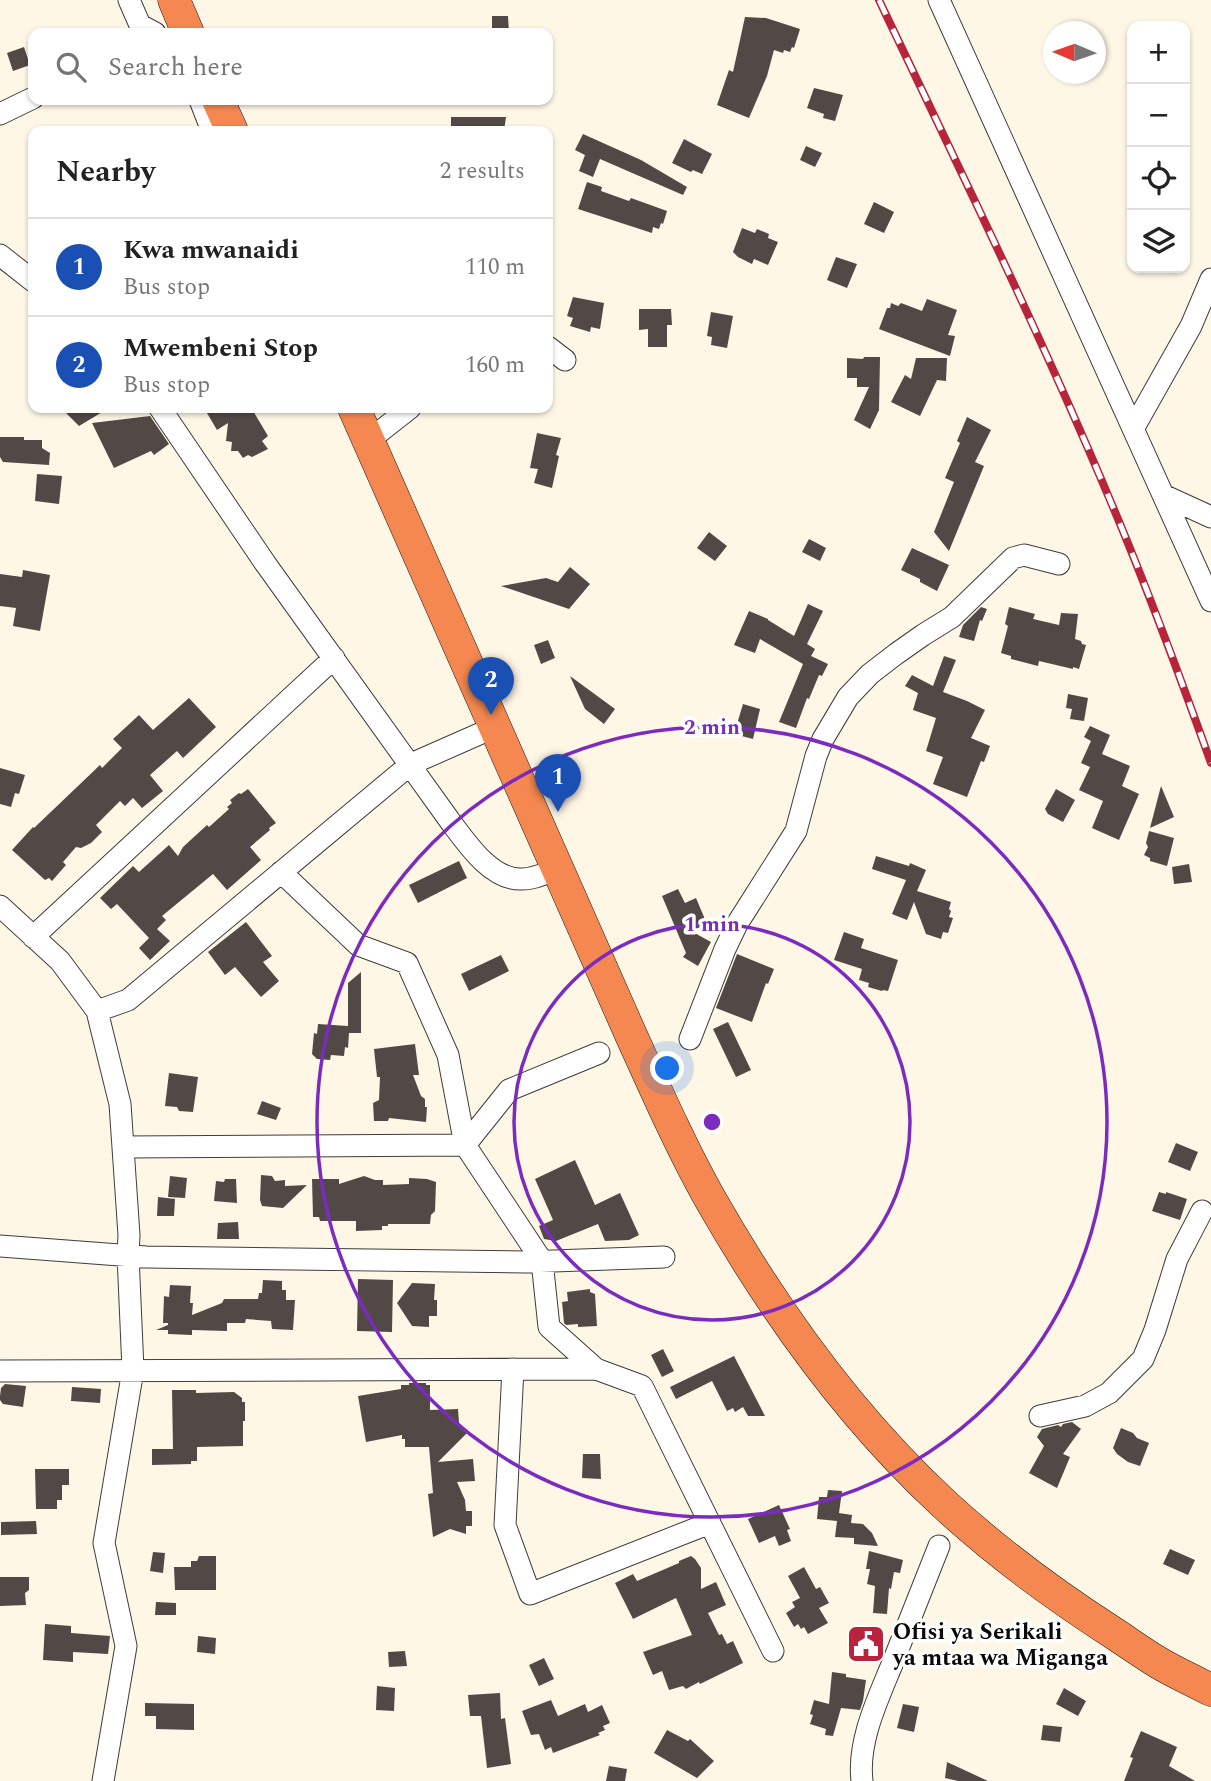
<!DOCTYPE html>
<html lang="en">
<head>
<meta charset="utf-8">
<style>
  body { margin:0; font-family:Spectral,serif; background:#f6f6f6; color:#222 }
  .controls { position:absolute; right:21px; top:21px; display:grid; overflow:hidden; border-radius:14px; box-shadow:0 2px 5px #0004 }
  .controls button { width:63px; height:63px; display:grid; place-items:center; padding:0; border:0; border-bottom:2px solid #e0e0e0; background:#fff; color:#222; font:35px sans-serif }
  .compass { position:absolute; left:1043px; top:21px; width:63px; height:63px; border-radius:50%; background:#fff; box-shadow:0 2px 5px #0004; rotate:272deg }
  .you { position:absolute; left:668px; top:1069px; width:24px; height:24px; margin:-18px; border:5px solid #fff; border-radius:50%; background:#1a73e8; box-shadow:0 0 0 10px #1a73e833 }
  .badge { display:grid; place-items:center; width:46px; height:46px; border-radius:50%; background:#b7243c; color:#fff; font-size:23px; font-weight:700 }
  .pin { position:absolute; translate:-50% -58px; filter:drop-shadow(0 2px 4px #0008) }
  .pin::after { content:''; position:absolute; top:37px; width:24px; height:21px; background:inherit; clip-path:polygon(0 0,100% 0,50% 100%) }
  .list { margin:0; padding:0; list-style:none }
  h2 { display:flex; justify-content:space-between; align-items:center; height:91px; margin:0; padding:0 28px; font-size:30px }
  h2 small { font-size:23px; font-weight:400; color:#767676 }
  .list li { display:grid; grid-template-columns:46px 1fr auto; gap:21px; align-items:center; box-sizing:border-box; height:98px; padding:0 28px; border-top:2px solid #e0e0e0 }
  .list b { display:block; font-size:26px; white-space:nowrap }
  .list p { margin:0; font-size:23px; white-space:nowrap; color:#767676 }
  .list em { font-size:23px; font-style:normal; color:#767676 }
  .icon { flex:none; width:38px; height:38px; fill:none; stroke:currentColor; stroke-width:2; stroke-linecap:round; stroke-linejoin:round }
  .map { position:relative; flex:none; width:1211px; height:1781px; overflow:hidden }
  .search { position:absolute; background:#fff; box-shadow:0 2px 5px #0004; left:28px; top:28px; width:525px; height:77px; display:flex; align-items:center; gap:18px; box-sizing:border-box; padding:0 24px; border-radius:14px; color:#767676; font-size:26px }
  .panel { position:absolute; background:#fff; box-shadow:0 2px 5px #0004; left:28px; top:126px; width:525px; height:287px; border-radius:14px }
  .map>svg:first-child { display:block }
  .building { fill:#524946 }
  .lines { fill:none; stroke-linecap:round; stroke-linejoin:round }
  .minor-casing { stroke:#3d3d3d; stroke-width:23 }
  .highway-casing { stroke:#1b1b1b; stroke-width:33 }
  .minor { stroke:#fff; stroke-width:21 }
  .highway { stroke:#f48850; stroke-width:32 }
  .rail-casing { stroke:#b7243c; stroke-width:8 }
  .rail { stroke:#fff; stroke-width:5; stroke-dasharray:16; stroke-linecap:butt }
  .ring { fill:none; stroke:#7b2cbf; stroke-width:3.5 }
  .labels { text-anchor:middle; stroke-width:7; stroke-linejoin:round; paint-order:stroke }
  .poi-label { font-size:23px; font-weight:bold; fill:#0a0a0a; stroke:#fff; text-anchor:start }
  .centre { fill:#7b2cbf; stroke:#fff; stroke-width:3.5 }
  .ring-label { font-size:21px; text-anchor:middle; font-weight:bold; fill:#7b2cbf; stroke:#fff; stroke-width:7; stroke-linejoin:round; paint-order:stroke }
</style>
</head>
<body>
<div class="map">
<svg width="1211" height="1781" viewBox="0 0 1211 1781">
  <rect width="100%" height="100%" fill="#fff7e6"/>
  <path class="building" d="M492 16H508L509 33H492Z
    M745 17 766 18 800 29 794 48 792 47 790 52 784 50 783 53 774 50 767 76 749 118 717 105 729 70 733 72Z
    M24 47 30 65 13 71 7 53Z
    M814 88 843 95 835 121 823 118 824 114 807 108Z
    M451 117H506L504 131H451Z
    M583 134 641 160 687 187 683 195 600 159 593 177 579 171 585 155 575 150Z
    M684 139 712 154 702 174 693 170 691 172 672 163Z
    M806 146 822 153 815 167 800 160Z
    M587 182 602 187 601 191 629 201 631 198 667 211 663 224 661 223 659 229 653 227 652 233 578 209Z
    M874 202 894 212 884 233 864 224Z
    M742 228 755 233 757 229 769 234 768 238 778 242 768 265 754 259 752 264 738 257 733 252Z
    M836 257 857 264 847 288 827 280Z
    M573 297 604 303 600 329 591 327 590 332 570 326 573 318 567 316Z
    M927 299 957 310 948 335 955 336 950 356 879 329 887 308H890L891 303 898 306 901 303 922 311Z
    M639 309H671L672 325H667V347H648V329L639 330Z
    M711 312 733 316 727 348 711 345 712 337 707 336Z
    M864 357H880L879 410 870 429 854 420 869 387H857V378H847V358L863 359Z
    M916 358H947L946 381 937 380 920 416 891 402 905 375 911 379Z
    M61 408H109L79 426Z
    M204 408H255L252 409 268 436 262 441 268 449 252 457 248 455 243 458 238 451H231L232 442 226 441 228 423 217 430Z
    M150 416 169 444 154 455 151 451 114 468 92 423Z
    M967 417 991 430 975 462 984 466 949 551 934 532 954 482 945 478 960 443 957 441Z
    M537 433 561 438 556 455 559 456 552 488 534 483 538 469 530 468Z
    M0 437H24V440H42V448L50 453 49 465 3 462 0 457Z
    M37 474 62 476 59 504 35 501Z
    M709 532 727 546 715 561 697 548Z
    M809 539 826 548 820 561 802 552Z
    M912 548 949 565 937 591 920 582V579L901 570Z
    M570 567 590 584 569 609 501 586 546 578 558 582Z
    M23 570 50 575 40 631 13 626 16 608 0 606V574L22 577Z
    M808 604 823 611 807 644 815 649 811 656 828 664 822 676 819 675 809 699 807 698 796 728 779 722 803 664 760 639 755 653 734 645 749 611 768 619V620L794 636Z
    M981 607 987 609 982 621 980 620 974 641 959 637 963 625Z
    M1009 607 1035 614 1033 619 1059 625 1061 613 1078 614 1075 639 1081 641 1082 644 1086 645 1079 669 1073 667V669L1039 661 1038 666 1011 659V656L1001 653 1008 626 1005 624Z
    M548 640 555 658 541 664 534 645Z
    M944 656 956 660 943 692 967 701 985 710 971 738 990 746 984 762 981 761 967 797 933 784 943 757 926 751 936 718 913 710 918 693 905 686 912 675 933 686Z
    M570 676 615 709 604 724 585 709Z
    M1068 694 1088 698 1084 721 1070 719 1072 709 1066 708Z
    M189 698 216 727 183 758 177 751 150 775 163 791 142 808 133 798 125 806 120 801 96 825 102 832 91 843 81 848 76 847 63 862 66 865 52 881 49 878 45 880 12 850 33 827 34 828 100 765 102 768 122 748 113 739 139 715 153 730Z
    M743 704 760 709 753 739 734 734Z
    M1090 726 1110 735 1102 754 1130 766 1122 786 1139 794 1119 840 1092 828 1103 801 1079 790 1090 767 1081 763 1091 741 1084 737Z
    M0 768 25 775 19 794 15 793 11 807 0 804Z
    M1161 786 1174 817 1150 828Z
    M248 789 276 823 269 828 270 830 250 847 261 860 227 890 213 874 162 916 166 920 157 929 170 941 150 960 139 948 149 938 117 904 111 909 100 898 133 866 139 872 169 845 178 856 183 847 207 825 209 827 229 809 227 807 232 803 230 800 239 793 241 794Z
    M1056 789 1075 800 1063 822 1048 814 1045 809Z
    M1149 831 1174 838 1167 866 1150 861V858L1144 855 1148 847 1146 843Z
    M876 856 909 866 910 863 926 870 917 891 951 902 949 909 951 911 949 917 953 918 948 933 943 932 941 939 926 934 914 902 907 920 892 914 906 880 872 869Z
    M459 861 467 878 418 903 409 885Z
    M1189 864 1192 882 1174 884 1172 867Z
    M678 889 685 903 696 898 707 924 691 931 711 942 698 966 683 957 686 953 662 896Z
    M246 922 272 956 263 962 279 981 261 997 235 967 225 975 208 952Z
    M844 932 864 939 861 948 898 960 888 991 883 990 882 991 868 987 869 983 859 980 862 969 834 960Z
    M737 954 774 969 768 984 766 983 752 1022 716 1008Z
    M501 955 509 971 469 991 461 974Z
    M361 972V1033H349L348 1048 345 1047 344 1056 331 1055 330 1060 317 1059 312 1054 314 1033 317 1034 318 1024 348 1026V983Z
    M728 1022 751 1070 736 1077 713 1029Z
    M415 1044 419 1075H413L421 1096 425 1099V1107H427L426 1122 389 1118 388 1121H374L373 1103 379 1100 380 1077H377L374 1049Z
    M169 1073 198 1077 193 1112 179 1111 177 1107 165 1106Z
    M262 1101 281 1108 276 1120 257 1114Z
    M1176 1143 1198 1152 1190 1171 1168 1162Z
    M575 1160 595 1205 620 1193 639 1235 629 1240 605 1241 598 1224 556 1241 544 1239 539 1226 553 1220 535 1179Z
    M261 1175 272 1176 275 1181 285 1180V1186L307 1185 283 1208 262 1206 260 1200Z
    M170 1176 187 1178 185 1198 168 1197Z
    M364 1176 375 1180H383V1185L409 1184V1178L427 1179 436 1182 435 1211 431 1215 430 1224H388V1226H382V1230L356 1231V1221H320L319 1217H313L312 1179H339V1184Z
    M225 1179H236L237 1203 214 1201 216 1181 224 1182Z
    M1159 1192 1166 1194V1192L1187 1199 1180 1220 1152 1211Z
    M158 1197 175 1199 174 1216H157Z
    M238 1222 239 1239H217L218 1223Z
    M358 1279 393 1280 392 1332 357 1331Z
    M263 1280 282 1281V1290H286V1300H295L293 1330 272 1329 271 1321 246 1319 245 1323H227V1331L192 1330V1335L168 1334V1330H156L168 1325V1323H163L164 1296 169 1297 170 1285 191 1286 190 1303H193L192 1315 222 1303 224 1299H258L259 1293H262Z
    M412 1283 435 1284 434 1300H437V1316H429V1327L412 1326 397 1303Z
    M590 1289V1292L595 1294 597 1326 578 1327V1324L566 1325 564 1323 562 1302 568 1301 567 1292Z
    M663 1349 674 1371 662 1377 651 1355Z
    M734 1356 765 1416H748L743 1407 735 1412 733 1408 727 1411 712 1381 676 1399 670 1387Z
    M409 1383H426V1385H430V1410L458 1409 459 1423 468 1432 438 1462 473 1459 475 1481 457 1482 465 1500 466 1511H472V1526H466V1534L450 1529 433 1537 428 1494 433 1493 429 1447H405V1439H402V1435L366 1442 358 1396 401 1389V1385H409Z
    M5 1384 26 1386 23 1407 3 1404 0 1400V1396L1 1388Z
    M72 1387 101 1389 100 1403 71 1401Z
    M172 1390H196V1393L234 1392 242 1398V1402H245V1421H243V1446L197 1447V1461H191V1464L152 1465V1449H173Z
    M1072 1422 1081 1429 1063 1454 1070 1457 1057 1488 1029 1473 1044 1446 1037 1437 1042 1429 1058 1425 1061 1427 1063 1424Z
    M1121 1428 1133 1433 1137 1438 1149 1443 1140 1466 1128 1462 1117 1454 1113 1448Z
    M583 1454H600L601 1479 582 1478Z
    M35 1469H69V1485H62V1500H57V1509H36Z
    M828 1490 842 1491 839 1513 852 1515 851 1523 863 1524 872 1533 878 1546 854 1544V1538L835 1537 837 1521 817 1519 819 1497H827Z
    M779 1505 790 1529 787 1530 791 1541 779 1546 775 1536 759 1543 748 1519Z
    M36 1521 37 1534 1 1535V1522Z
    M1170 1549 1195 1560 1188 1575 1163 1564Z
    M869 1551 903 1560 900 1573 894 1572 891 1589 889 1588 887 1614 873 1613 875 1586 867 1584 870 1569H866Z
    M153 1552 165 1553 163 1573 150 1571Z
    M199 1556H216V1590H175L174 1567H191V1561H197Z
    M691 1556 695 1559 701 1568V1589L716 1582 726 1605 708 1613 719 1635 722 1634 727 1644 733 1641 743 1663 700 1684 699 1682 686 1689 683 1686 669 1690 662 1671 653 1675 643 1652 692 1635 676 1598 633 1619 615 1583 633 1574 637 1581 679 1563V1561Z
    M804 1567 816 1589 820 1587 829 1603 819 1608 828 1623 808 1634 804 1627 801 1629 798 1624 794 1627 786 1613 795 1607 792 1602 800 1598 788 1576Z
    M0 1577H29V1590L25 1593 26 1605 0 1606Z
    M156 1602 176 1603V1615H155Z
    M45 1624 71 1626V1633L110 1636 108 1654 73 1652V1662L43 1660Z
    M198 1636 216 1638 215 1654 197 1652Z
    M405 1651 407 1666 389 1667 388 1652Z
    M544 1658 554 1679 539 1686 529 1665Z
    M832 1672 846 1674V1677L866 1680 863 1701 860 1710 841 1708 833 1736 825 1735 826 1729 810 1724 813 1715 810 1714 814 1700 829 1704Z
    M377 1686 395 1688 394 1711 376 1710Z
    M1064 1688 1086 1701 1078 1716 1056 1704Z
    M500 1693 501 1719 505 1718 511 1764 487 1768 481 1716H470L468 1695Z
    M551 1700 558 1716 585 1704 588 1712 602 1705 610 1723 603 1726 605 1730 598 1733 600 1735 553 1753 551 1747 545 1750 539 1734 531 1735 522 1711Z
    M145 1703 194 1704V1730L156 1729V1716H145Z
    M903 1704 919 1707 914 1732 897 1728Z
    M1043 1725 1062 1727 1060 1742 1041 1740Z
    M667 1730 688 1741 690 1739 714 1761 697 1778 654 1753Z
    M1141 1731 1177 1747 1169 1766 1195 1781H1124L1133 1758 1130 1757Z
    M947 1762 988 1781H958L945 1778Z
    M609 1766 627 1769 625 1781H606Z"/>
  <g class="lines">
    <defs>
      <path id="minor" d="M129 0 140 25 155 33
        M939 0 1211 601
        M200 100 212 131
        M0 114 33 98
        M0 255 33 281
        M548 347 565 360
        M160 408 265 563 450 821C466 842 490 879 520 879 532 880 546 873 558 869
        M1133 429 1191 326 1211 279
        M368 441 410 408
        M1163 495 1211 517
        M281 872 358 945 407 963 448 1055 465 1145 542 1261 549 1327 596 1369 642 1386 773 1651
        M0 906 60 961 97 1011 120 1104 129 1235 128 1255 133 1370 104 1543 126 1646 103 1781
        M33 937 334 658
        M97 1011 128 1000 411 764 495 727
        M690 1039 725 949 737 924 796 831 816 756 823 739 848 697 870 674 896 654 923 635 952 617 1013 558 1024 555 1059 564
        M123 1147 465 1145 509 1090 599 1053
        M0 1246 146 1257 526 1262 664 1257
        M513 1369 505 1525 530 1594 710 1523
        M0 1371 596 1369
        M1040 1416 1085 1406 1109 1393 1143 1359 1155 1330 1177 1259 1202 1211
        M862 1781C857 1739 880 1695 895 1657 910 1620 924 1583 939 1546"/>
      <path id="highway" d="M174 0 188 33
        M218 100 232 131
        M354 408 631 1035C656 1090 680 1145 709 1197 772 1308 849 1416 943 1503 996 1552 1054 1595 1115 1634 1130 1644 1144 1654 1159 1663 1176 1673 1194 1681 1211 1690"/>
    </defs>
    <use href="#minor" class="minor-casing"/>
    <use href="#highway" class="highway-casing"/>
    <use href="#minor" class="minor"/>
    <use href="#highway" class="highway"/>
    <defs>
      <path id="rail" d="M879 0C958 166 1039 331 1110 500 1147 587 1179 674 1211 763"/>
    </defs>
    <use href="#rail" class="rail-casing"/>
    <use href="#rail" class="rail"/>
  </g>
  <g class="ring">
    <circle cx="712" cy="1122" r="198"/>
    <circle cx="712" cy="1122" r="395"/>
  </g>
  <defs>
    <symbol id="civic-square" viewBox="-11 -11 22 22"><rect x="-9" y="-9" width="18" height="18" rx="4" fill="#b7243c" stroke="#fff"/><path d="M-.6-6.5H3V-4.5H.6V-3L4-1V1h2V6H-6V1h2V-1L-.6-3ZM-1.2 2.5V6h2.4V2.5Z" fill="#fff"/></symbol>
  </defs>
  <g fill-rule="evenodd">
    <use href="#civic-square" x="844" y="1622" width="44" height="44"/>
  </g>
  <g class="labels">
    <g class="poi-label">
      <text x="893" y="1639">Ofisi ya Serikali<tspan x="893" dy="26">ya mtaa wa Miganga</tspan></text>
    </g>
  </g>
  <circle cx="712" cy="1122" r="10" class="centre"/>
  <g class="ring-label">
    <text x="712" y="734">2 min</text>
    <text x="712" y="931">1 min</text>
  </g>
</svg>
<div class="controls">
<button>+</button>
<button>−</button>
<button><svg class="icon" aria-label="locate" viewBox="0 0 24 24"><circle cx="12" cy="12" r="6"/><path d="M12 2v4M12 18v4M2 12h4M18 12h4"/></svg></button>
<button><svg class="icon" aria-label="layers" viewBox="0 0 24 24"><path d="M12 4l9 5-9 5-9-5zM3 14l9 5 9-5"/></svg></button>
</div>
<svg class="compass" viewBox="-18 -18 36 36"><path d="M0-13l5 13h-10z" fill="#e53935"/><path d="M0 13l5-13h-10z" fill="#767676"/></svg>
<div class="you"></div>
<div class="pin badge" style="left:558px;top:812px;background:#1a4fb4">1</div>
<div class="pin badge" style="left:491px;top:715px;background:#1a4fb4">2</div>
<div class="search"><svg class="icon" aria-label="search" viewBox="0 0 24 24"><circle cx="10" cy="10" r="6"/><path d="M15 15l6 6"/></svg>Search here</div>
<section class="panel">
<h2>Nearby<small>2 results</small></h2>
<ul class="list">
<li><span class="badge" style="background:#1a4fb4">1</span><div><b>Kwa mwanaidi</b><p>Bus stop</p></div><em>110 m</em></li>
<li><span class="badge" style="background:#1a4fb4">2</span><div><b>Mwembeni Stop</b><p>Bus stop</p></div><em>160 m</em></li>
</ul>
</section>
</div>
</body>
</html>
